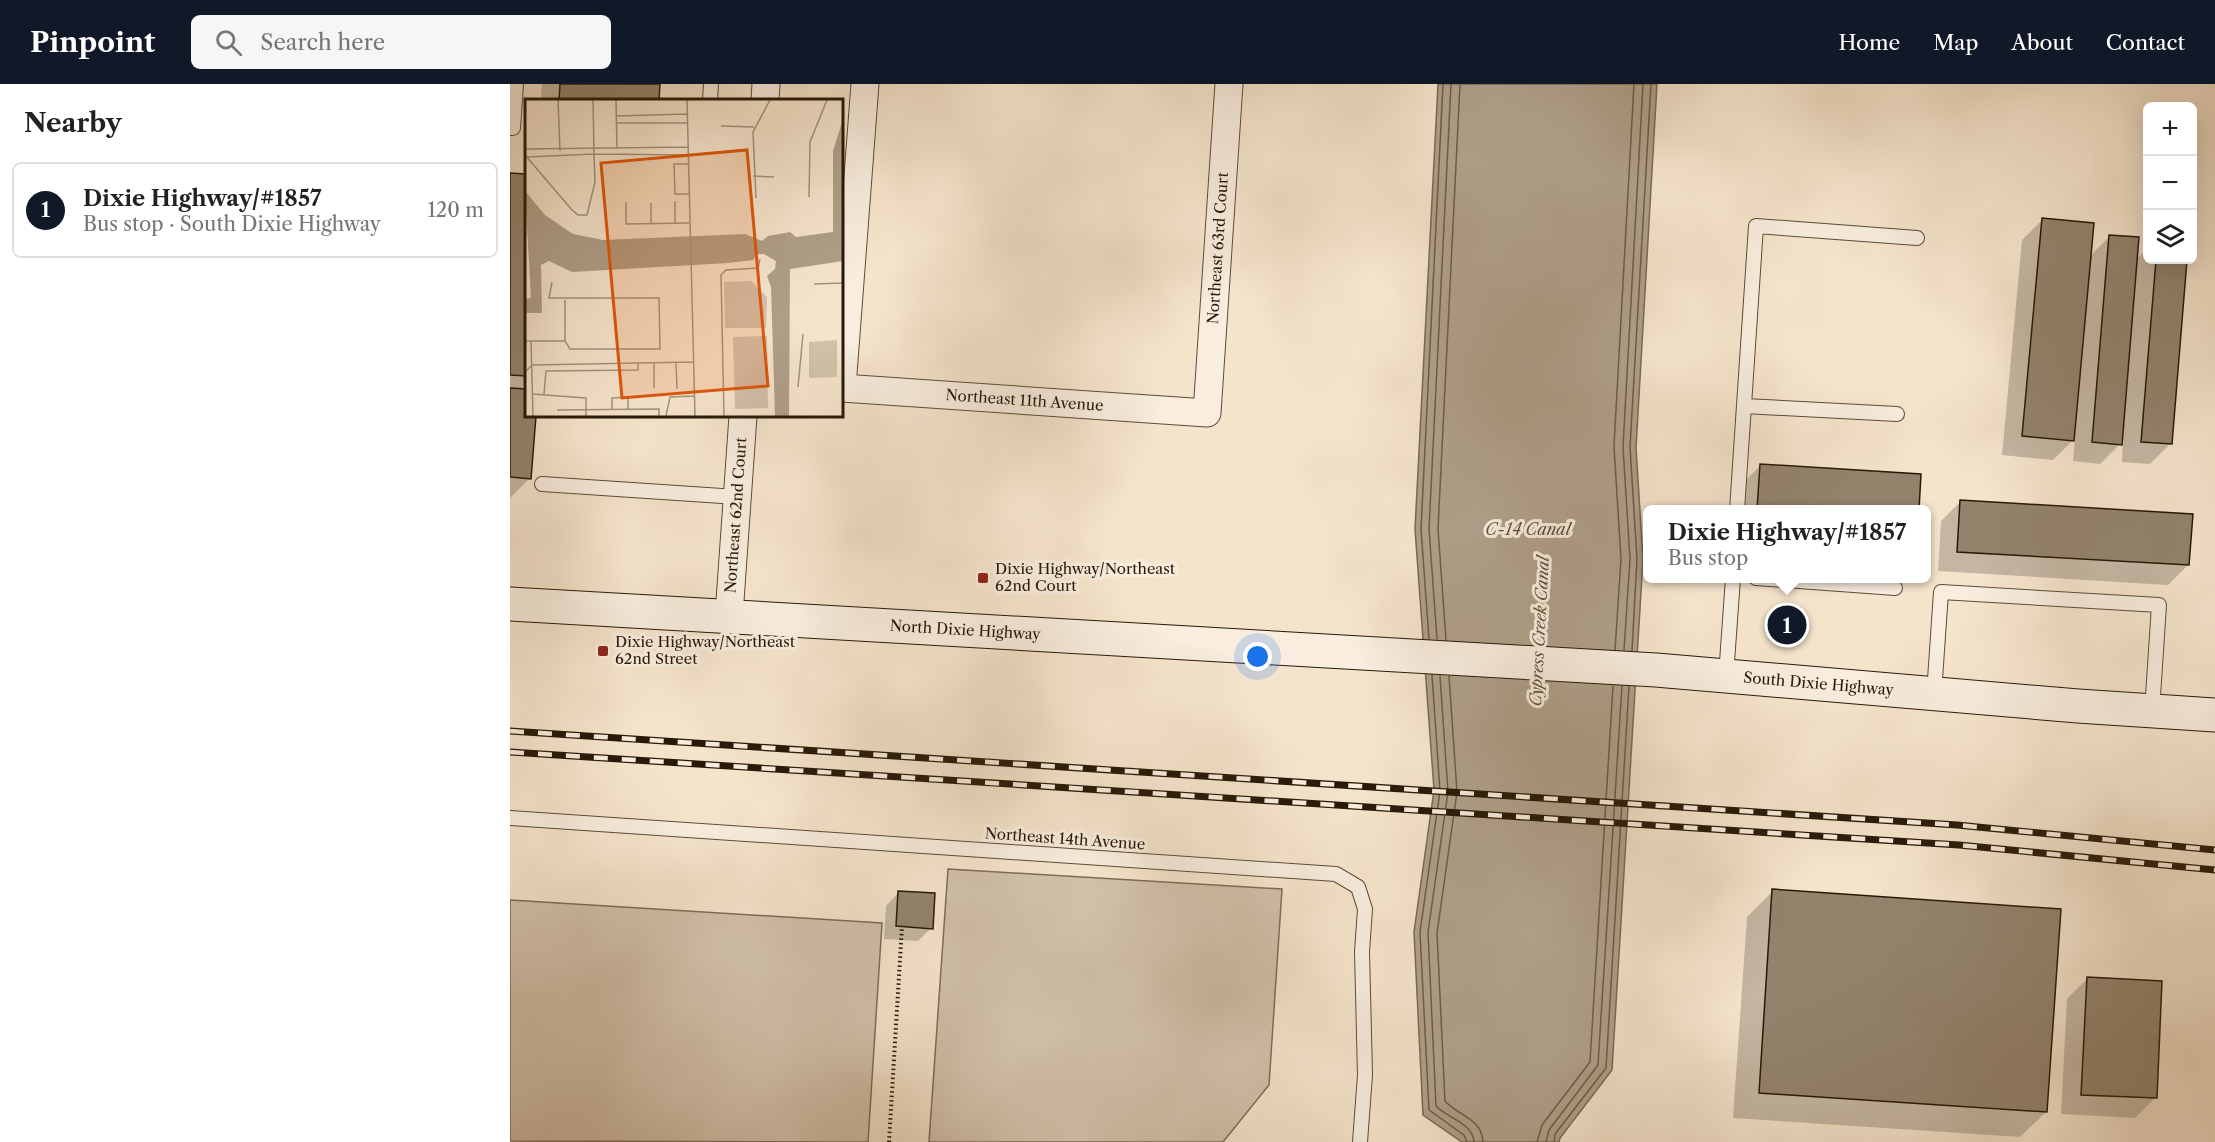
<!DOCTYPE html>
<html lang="en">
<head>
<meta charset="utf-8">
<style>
  body { margin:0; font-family:"Libre Caslon Text",serif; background:#f6f6f6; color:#222 }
  .controls { position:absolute; right:18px; top:18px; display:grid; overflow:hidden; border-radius:9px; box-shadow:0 6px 24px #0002 }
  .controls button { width:54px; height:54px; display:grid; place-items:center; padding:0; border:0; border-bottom:2px solid #e0e0e0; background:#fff; color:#222; font:30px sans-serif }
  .you { position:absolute; left:748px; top:573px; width:21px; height:21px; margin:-15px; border:4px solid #fff; border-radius:50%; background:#1a73e8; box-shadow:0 0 0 9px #1a73e833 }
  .badge { display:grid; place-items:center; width:39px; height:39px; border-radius:50%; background:#111827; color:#fff; font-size:20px; font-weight:700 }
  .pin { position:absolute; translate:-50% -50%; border:3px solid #fff; box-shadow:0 2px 6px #0006 }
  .popup { position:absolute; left:1133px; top:421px; width:288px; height:78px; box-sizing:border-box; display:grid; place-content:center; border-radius:9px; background:#fff; filter:drop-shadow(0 2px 4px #0005); font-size:20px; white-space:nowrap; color:#767676 }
  .popup b { font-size:22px; color:#222 }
  .popup::after { content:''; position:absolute; left:50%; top:100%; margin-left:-12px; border:12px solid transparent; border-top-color:#fff }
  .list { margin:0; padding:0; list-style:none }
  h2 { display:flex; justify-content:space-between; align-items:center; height:78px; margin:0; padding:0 24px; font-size:26px }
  h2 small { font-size:20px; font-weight:400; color:#767676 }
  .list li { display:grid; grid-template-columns:39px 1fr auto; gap:18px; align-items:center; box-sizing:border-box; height:96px; margin:0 12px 12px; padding:0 12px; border:2px solid #e0e0e0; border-radius:9px }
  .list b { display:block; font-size:22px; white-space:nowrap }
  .list p { margin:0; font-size:20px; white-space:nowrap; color:#767676 }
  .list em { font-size:20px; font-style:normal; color:#767676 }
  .icon { flex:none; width:33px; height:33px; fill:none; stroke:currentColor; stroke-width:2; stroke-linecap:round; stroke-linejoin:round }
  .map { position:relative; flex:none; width:1705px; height:1058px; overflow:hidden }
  header { display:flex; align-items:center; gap:36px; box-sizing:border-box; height:84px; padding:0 30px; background:#111827; color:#fff }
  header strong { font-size:28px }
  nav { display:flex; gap:33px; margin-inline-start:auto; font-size:21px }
  .search { width:420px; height:54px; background:#f6f6f6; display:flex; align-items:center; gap:15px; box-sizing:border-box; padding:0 21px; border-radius:9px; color:#767676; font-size:22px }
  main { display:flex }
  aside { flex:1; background:#fff }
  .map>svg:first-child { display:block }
  .pitch { fill:#d2c1ab; stroke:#7d6d59; stroke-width:1.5 }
  .water { fill:#af9f89; stroke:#796955; stroke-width:1.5 }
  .shadow { fill:#0003 }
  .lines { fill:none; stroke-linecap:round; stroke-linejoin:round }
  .shore { stroke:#6c5c48; stroke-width:1.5 }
  .building { fill:#93836d; stroke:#281907; stroke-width:1.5 }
  .service-casing { stroke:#5b4c38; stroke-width:16 }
  .minor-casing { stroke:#5b4c38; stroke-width:29 }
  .secondary-casing { stroke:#281907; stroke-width:35 }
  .path { stroke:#281907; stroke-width:4; stroke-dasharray:1.5 3; stroke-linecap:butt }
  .service { stroke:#f8edde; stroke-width:14 }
  .minor { stroke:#f8edde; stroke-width:27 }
  .secondary { stroke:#f8edde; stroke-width:33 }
  .rail-casing { stroke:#281907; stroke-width:7 }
  .rail { stroke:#f8edde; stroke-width:4.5; stroke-dasharray:14; stroke-linecap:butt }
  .poi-dot { fill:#8f2418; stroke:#f8edde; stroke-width:2 }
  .labels { text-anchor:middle; stroke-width:6; stroke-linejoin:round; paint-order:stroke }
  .street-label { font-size:15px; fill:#281907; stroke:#f8edde }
  .poi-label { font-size:15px; fill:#281907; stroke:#f8edde; text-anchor:start }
  .water-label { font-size:16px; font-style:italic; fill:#5e4f3b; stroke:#f8edde }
  .inset-road { fill:none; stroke:#a3937d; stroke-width:1.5 }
  .view { fill:#de560c; fill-opacity:0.15; stroke:#de560c; stroke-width:3 }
  .inset-edge { fill:none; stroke:#281907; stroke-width:3 }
</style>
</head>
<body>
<header>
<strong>Pinpoint</strong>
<div class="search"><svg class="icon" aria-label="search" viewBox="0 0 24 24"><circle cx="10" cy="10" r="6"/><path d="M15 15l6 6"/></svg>Search here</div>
<nav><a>Home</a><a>Map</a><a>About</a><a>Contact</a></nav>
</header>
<main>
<aside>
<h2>Nearby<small></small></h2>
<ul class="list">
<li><span class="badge">1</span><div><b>Dixie Highway/#1857</b><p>Bus stop · South Dixie Highway</p></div><em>120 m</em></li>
</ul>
</aside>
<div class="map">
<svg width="1705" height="1058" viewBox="0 0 1705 1058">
  <rect width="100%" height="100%" fill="#f5e4cc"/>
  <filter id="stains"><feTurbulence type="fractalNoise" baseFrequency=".00333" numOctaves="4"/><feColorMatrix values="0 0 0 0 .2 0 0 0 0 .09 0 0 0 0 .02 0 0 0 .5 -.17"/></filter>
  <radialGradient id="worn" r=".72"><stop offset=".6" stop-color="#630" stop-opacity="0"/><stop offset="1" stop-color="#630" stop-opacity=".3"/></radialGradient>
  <path class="pitch" d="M438 785 772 805 759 1001 713 1058H419Z
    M0 816 372 839 358 1058 0 1057Z"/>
  <path class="water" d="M928 0H1147L1126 364 1133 475 1102 986 1050 1054 1049 1058H952L913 1031 904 848 924 706 905 445Z"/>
  <path class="shadow" d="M32 0H148L147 16H31Z
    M0 90 16 91V300L10 307H16V332H24L20 394 0 414Z
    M1532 136 1579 173 1600 152 1625 176 1638 164V176H1675L1660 360 1640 380 1612 378 1613 357 1590 380 1563 377 1565 354 1543 376 1492 371 1512 156Z
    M1251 381 1407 426H1224L1225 407Z
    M1451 417 1678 481 1658 501 1428 487 1431 437Z
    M1263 807 1536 1028 1510 1053 1223 1034 1237 833Z
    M389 808 421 844 408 857 374 855 376 822Z
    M1577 895 1645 1014 1625 1034 1551 1030 1557 915Z"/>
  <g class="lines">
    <path class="shore" d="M919 555 911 445 933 0
      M927 555 919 445 941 0
      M936 556 928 445 950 0
      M1105 566 1111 475 1104 362 1124 0
      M1114 566 1120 475 1113 363 1133 0
      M1122 567 1127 475 1120 363 1141 0
      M922 591 930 707 910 848 919 1026 954 1051 957 1058
      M930 592 938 708 918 848 926 1022C937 1034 963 1039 964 1058
      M939 592 947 708 927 849 935 1017C948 1032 972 1034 973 1058
      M1027 1058 1032 1041 1080 978 1103 602
      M1036 1058 1039 1046 1088 981 1112 602
      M1044 1058 1045 1050 1096 984 1119 602"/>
  </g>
  <path class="building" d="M50 0H150L149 16H49Z
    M0 89 16 90V292L0 291Z
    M1532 134 1584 139 1564 357 1512 352Z
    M1599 151 1629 153 1612 361 1582 358Z
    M1646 176H1677L1662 360 1631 358Z
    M0 304 16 305V332H26L21 395 0 393Z
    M1250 380 1411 390 1409 426H1247Z
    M1450 416 1683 430 1679 481 1447 468Z
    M1262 805 1551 825 1537 1028 1249 1009Z
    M388 807 425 809 423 845 386 842Z
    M1577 893 1652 897 1647 1014 1571 1011Z"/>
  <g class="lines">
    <defs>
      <path id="service" d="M200 16 201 0
        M0 44H3L6 0
        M1234 322 1387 330
        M32 400 227 413
        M1227 426 1246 142 1407 154
        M1246 494 1385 504
        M1216 592 1223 494
        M1424 610 1431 508 1649 521 1642 627
        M0 734 826 790 848 803 855 825 852 868 855 991 850 1058"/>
      <g id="minor">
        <path d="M255 16 256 0"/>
        <path d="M332 303 355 0"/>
        <path id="s1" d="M332 304 697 329 719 0"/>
        <path id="s2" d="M219 531 233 332"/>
      </g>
      <g id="secondary">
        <path id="s3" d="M0 520 1146 586 1568 622 1705 631"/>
      </g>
    </defs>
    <use href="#service" class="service-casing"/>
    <use href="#minor" class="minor-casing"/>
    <use href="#secondary" class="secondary-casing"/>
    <path class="path" d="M379 1058 392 842"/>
    <use href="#service" class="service"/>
    <use href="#minor" class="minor"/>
    <use href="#secondary" class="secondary"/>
    <defs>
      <path id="rail" d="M0 647 1447 741 1705 766
        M0 668 1449 761 1705 786"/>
    </defs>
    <use href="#rail" class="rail-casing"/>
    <use href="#rail" class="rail"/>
  </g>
  <g class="poi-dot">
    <rect x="467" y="488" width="12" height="12" rx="3"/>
    <rect x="87" y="561" width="12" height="12" rx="3"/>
  </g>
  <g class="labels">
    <g class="street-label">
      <text dy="5" stroke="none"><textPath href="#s1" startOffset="531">Northeast 63rd Court</textPath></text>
      <text dy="5" stroke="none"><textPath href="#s1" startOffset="183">Northeast 11th Avenue</textPath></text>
      <text dy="5" stroke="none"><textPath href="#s2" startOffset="100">Northeast 62nd Court</textPath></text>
      <text dy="5" stroke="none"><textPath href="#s3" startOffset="456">North Dixie Highway</textPath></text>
      <text dy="5" stroke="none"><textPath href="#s3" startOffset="1311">South Dixie Highway</textPath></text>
      <text transform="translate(555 755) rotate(4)" y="5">Northeast 14th Avenue</text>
    </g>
    <g class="poi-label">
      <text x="485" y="490">Dixie Highway/Northeast<tspan x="485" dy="17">62nd Court</tspan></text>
      <text x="105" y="563">Dixie Highway/Northeast<tspan x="105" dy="17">62nd Street</tspan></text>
    </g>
    <g class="water-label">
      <text x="1018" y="451">C-14 Canal</text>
      <text transform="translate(1029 547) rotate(-87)" y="6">Cypress Creek Canal</text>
    </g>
  </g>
  <g transform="translate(15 15)">
    <rect width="318" height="318" fill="#f5e4cc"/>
    <path d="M226 182 242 198 241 229H200L199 183ZM242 237 243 309 210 310 208 238ZM312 241V278L284 279V243Z" fill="#d2c1ab"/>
    <path d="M318 20V162L265 170 264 317H250L246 188 242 177 250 170 251 162 239 155H232L228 161 203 164 47 173 24 162 16 166 17 214H0V200L6 199 0 92 20 116 48 135 78 141 220 135 237 142 243 137 265 133 271 138 308 133V52Z" fill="#af9f89"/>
    <path class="inset-road" d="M33 1 35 52M68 1 69 55 163 56M91 1 92 50M162 1 170 317M91 17 162 15M91 24H163M196 27 229 28M0 50 163 48M0 56 47 111 53 116H62L70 83 69 55 2 58M164 65H149L150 95H164M228 77 249 78M284 98 285 43 302 1M231 99 228 33 245 1M150 102V124M101 103V125L164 124M126 104V125M27 183 24 199H134L135 250H45L40 242V201M289 185 318 184M0 242H40M6 242 8 317M129 263V289M151 263 152 290M0 273 7 266 168 263M273 288 278 235M7 295 61 299V317M19 295 21 272 113 271V264M87 310V299L103 298V310M32 311 134 310V317M141 317 145 298 169 297M199 317 196 176 201 171 233 169 235 160"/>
    <path class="view" d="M222 51 243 287 97 299 76 64Z"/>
    <rect width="318" height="318" class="inset-edge"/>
  </g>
  <rect width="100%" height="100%" filter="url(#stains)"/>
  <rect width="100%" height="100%" fill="url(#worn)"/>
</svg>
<div class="controls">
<button>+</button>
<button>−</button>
<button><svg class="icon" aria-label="layers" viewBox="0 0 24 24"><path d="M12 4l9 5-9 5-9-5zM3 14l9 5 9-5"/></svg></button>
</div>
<div class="you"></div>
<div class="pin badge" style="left:1277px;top:541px">1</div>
<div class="popup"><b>Dixie Highway/#1857</b>Bus stop</div>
</div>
</main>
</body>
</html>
